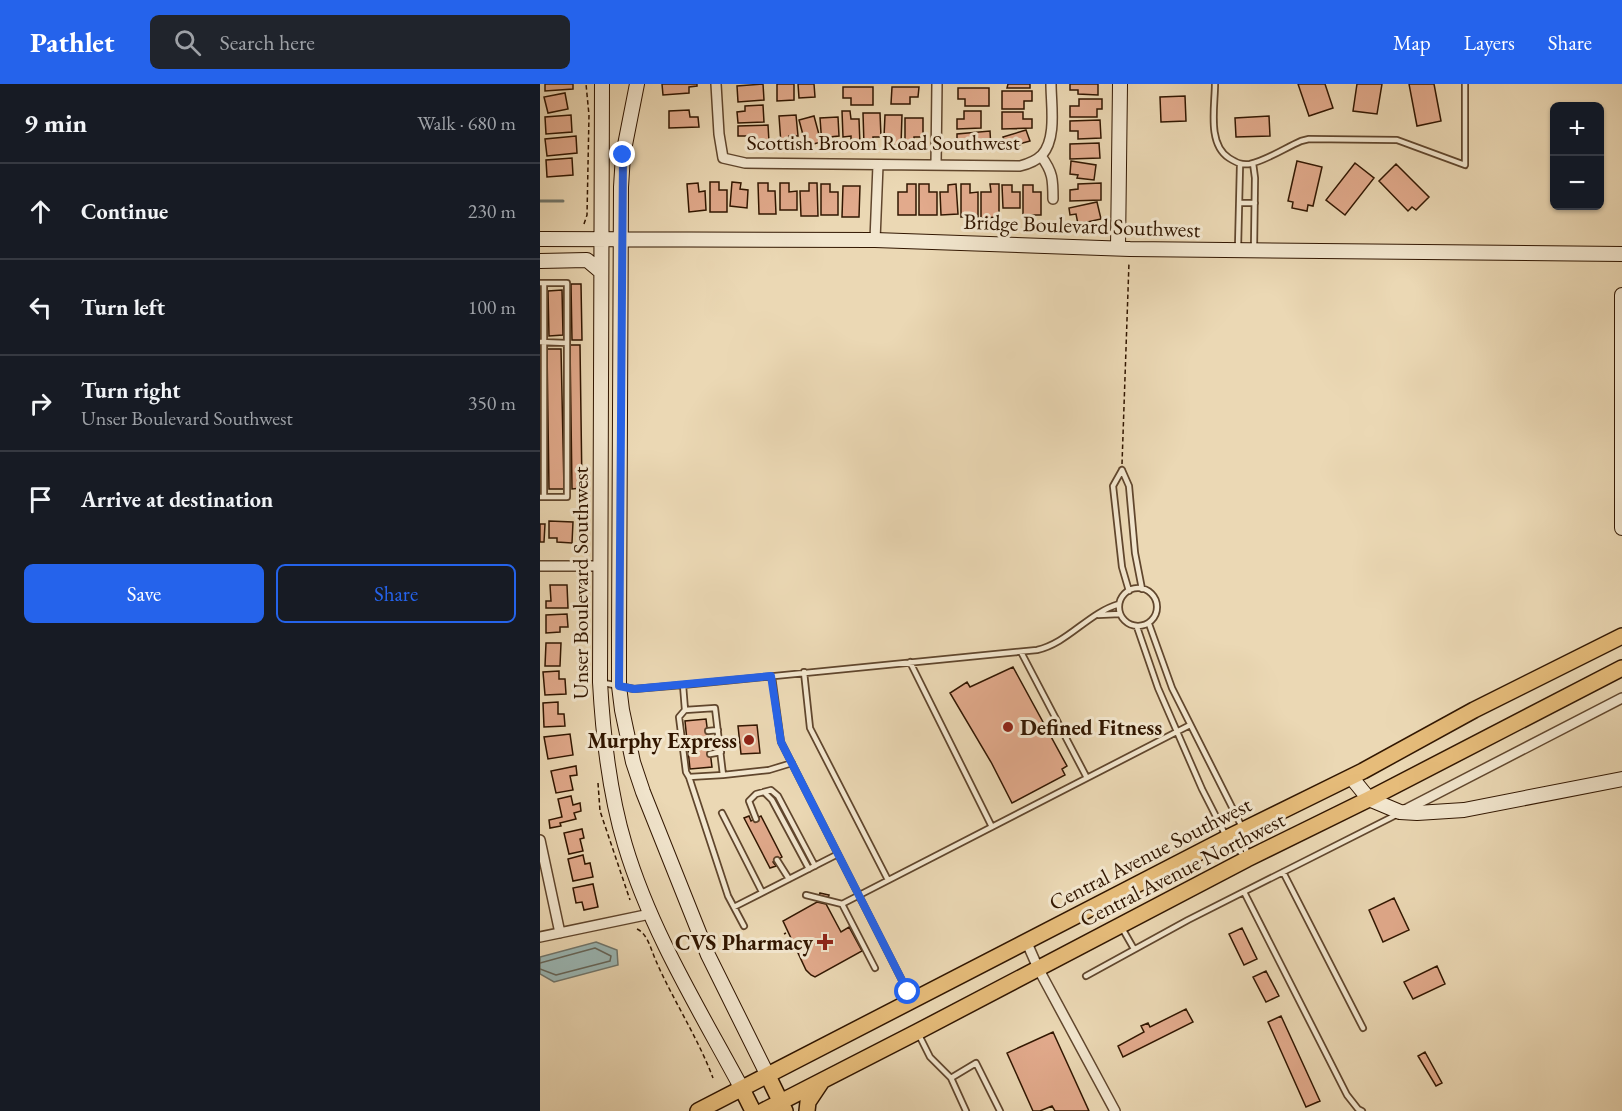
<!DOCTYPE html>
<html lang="en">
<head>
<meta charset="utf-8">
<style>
  body { margin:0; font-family:"EB Garamond",serif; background:#20242c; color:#f1f3f6 }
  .controls { position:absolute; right:18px; top:18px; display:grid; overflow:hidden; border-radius:9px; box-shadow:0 2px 4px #0004 }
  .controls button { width:54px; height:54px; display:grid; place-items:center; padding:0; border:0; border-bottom:2px solid #363941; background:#171b24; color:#f1f3f6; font:30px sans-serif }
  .stop { position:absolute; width:18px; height:18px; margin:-14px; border:4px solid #2563eb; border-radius:50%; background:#fff }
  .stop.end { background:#2563eb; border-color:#fff; box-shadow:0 2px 6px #0008 }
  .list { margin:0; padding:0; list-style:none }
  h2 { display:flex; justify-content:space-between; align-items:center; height:78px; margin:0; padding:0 24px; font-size:26px }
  h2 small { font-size:20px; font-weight:400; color:#9ea1a6 }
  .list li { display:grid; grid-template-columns:39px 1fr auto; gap:18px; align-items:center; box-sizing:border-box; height:96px; padding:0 24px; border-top:2px solid #363941 }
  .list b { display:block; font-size:22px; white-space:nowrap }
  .list p { margin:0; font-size:20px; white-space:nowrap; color:#9ea1a6 }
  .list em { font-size:20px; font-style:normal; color:#9ea1a6 }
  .actions { display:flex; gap:12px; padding:18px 24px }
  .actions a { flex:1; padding:14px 0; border:2px solid #2563eb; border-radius:9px; text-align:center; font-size:21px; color:#2563eb }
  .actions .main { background:#2563eb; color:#fff }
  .icon { flex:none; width:33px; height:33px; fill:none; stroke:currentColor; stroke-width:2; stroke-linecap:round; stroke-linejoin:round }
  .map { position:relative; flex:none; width:1082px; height:1027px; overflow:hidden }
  header { display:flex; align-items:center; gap:36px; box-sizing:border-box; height:84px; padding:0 30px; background:#2563eb; color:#fff }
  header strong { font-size:28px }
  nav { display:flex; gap:33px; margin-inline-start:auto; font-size:21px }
  .search { width:420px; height:54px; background:#20242c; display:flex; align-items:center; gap:15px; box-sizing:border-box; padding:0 21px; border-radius:9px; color:#9ea1a6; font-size:22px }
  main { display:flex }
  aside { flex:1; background:#171b24 }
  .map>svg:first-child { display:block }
  .water { fill:#9bb8b6; stroke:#71776d; stroke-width:1.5 }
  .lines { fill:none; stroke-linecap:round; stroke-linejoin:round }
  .shore { stroke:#66675b; stroke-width:1.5 }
  .stream { stroke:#71776d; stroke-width:3 }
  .building { fill:#e2aa8c; stroke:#311600; stroke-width:1.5 }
  .lane-casing { stroke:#60462d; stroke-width:8 }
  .street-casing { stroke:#60462d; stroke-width:12 }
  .secondary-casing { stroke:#311600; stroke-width:16 }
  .primary-casing { stroke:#311600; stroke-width:18 }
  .path { stroke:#311600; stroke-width:1.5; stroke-dasharray:4.5 3; stroke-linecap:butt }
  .lane { stroke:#f2e6ce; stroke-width:4.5 }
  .street { stroke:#f2e6ce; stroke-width:9 }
  .secondary { stroke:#f2e6ce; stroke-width:14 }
  .primary { stroke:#e6bc7a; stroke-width:15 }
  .route { stroke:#2563eb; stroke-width:8 }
  .poi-dot { fill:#8f2418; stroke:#f2e6ce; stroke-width:2 }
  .labels { text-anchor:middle; stroke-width:6; stroke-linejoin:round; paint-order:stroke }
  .street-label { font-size:22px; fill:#311600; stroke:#f2e6ce }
  .poi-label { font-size:22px; font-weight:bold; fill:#311600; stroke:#f2e6ce; text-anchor:end }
</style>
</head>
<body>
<header>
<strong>Pathlet</strong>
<div class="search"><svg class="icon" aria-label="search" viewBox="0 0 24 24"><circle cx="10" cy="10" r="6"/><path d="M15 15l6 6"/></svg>Search here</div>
<nav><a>Map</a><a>Layers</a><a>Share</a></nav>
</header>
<main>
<aside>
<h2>9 min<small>Walk · 680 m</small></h2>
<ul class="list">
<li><svg class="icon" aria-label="ahead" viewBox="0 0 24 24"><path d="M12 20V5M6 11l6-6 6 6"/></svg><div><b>Continue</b></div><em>230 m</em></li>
<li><svg class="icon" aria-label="left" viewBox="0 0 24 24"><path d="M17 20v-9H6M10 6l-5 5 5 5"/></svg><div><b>Turn left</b></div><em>100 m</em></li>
<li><svg class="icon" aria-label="right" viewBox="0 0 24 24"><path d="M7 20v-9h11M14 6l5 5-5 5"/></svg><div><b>Turn right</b><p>Unser Boulevard Southwest</p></div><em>350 m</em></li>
<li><svg class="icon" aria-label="arrive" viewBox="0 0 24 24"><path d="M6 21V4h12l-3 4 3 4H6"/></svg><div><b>Arrive at destination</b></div></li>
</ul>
<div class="actions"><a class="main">Save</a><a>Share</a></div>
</aside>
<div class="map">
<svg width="1082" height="1027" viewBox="0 0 1082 1027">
  <rect width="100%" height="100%" fill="#ebd8b4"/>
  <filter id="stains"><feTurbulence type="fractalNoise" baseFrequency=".00333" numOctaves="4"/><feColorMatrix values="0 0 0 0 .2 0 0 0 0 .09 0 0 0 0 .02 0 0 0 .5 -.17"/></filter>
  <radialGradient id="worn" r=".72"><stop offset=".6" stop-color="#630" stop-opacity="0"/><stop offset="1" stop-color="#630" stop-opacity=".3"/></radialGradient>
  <path class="water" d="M56 858 77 866 78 881 14 898 0 890V873Z"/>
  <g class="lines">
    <path class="shore" d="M0 879 55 864 71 872 70 877 16 891 0 885"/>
    <path class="stream" d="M0 117H23"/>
  </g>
  <path class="building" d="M5 0H33V5L5 7Z
    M122 0H157V2L149 3V9L123 11Z
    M223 0 224 16 198 18 197 2Z
    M237 0H254V16L237 17Z
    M258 0H274L275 13 259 14Z
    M468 0H490V4H467Z
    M530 0H558V11L538 10V6H530Z
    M758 0H785L793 24 769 32Z
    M817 0H842L837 30 813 27Z
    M869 0H894L901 37 877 42Z
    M303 3H333V21H311V14H303Z
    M352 3H379L378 13H370V20H351Z
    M418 4H449V22H425V15H418Z
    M462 7H492V17H484V25H462Z
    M25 9 28 25 8 29 4 13Z
    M645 12 646 37 621 38 620 13Z
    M539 15H562V25H557V33H530V22H539Z
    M223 21 224 38 198 39 197 28 205 27V22Z
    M149 26 150 33H158L159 43 129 44V27Z
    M302 27H310L311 35H319L320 61H311V52L303 53Z
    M424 27H441V44L417 45V35H424Z
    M462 28H483V35H492V44L462 45Z
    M323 29H340L341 53H333V61H324Z
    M31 31 32 48 6 50 5 33Z
    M256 31 258 52H249V59L241 60 239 32Z
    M345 31H362L361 61H353V54L344 53Z
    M274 32 281 58 266 62 259 36Z
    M729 32 730 52 696 53 695 34Z
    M298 33 299 52 290 53 291 60 282 61 280 34Z
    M365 34H383V53H374V61H365Z
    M560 36 561 54 538 55V47H530V37Z
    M228 41 229 58 208 59 207 52H198V42Z
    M486 46 490 57 479 60 480 63 468 67 463 53Z
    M450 47 451 65 426 67 425 59H417V50Z
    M36 52 37 69 7 72 5 55Z
    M559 59 560 74 530 75V60Z
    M32 74 33 91 7 93 6 76Z
    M531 77 556 81 554 96 537 94 538 91 530 90Z
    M757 77 782 83 773 122 768 121 767 127 752 124 753 118 748 117Z
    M815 79 834 94 805 131 786 116Z
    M856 80 889 113 876 126 872 123 868 127 839 97Z
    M170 98H179V106H187V128H170Z
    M192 98 201 99 200 105 208 106 207 124 190 122Z
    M158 99 159 108 165 107 166 126 149 128 147 100Z
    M218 99H228V107H235L236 130H219Z
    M240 99H249V108L257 107V126H240Z
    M269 99H277L278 132H261L260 107H269Z
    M561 99V116L530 117V106L538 105V100Z
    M281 100H290V108H298V131H281Z
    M367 100H376V131H358V108H367Z
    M379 100H389V108H397V131H379Z
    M416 100 418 130 401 131 400 108H408V101Z
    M421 100H430V109L438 108V133H421Z
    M450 100H459V133L441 134V108H451Z
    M462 101H472V108H480V124H463Z
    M483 101H493V108H501V131H483Z
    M303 102H320L319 133H302Z
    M557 118 561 135 538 140 536 130 530 131 529 124Z
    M31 200H41L42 256H32Z
    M22 206 23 251 9 252 8 207Z
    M30 261H40L42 404 32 405Z
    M7 265H21L24 405H9Z
    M9 437 33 438 32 459 17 458V454H9Z
    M0 440H5L4 458H0Z
    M10 501H27L28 524H6V517H11Z
    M27 530 28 543H20V548L6 549V531Z
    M6 559H21L20 582H5Z
    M473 583 527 682 522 685 525 691 472 719 451 678 410 609 427 598 430 603Z
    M19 587V595H25L26 610 5 611 3 588Z
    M18 618V630H24L25 642 4 643 3 619Z
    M166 635 172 683 150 685 145 637Z
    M217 641 220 669 201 670 198 642Z
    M30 650 33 671 8 675 4 653Z
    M36 682 37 691 30 692 33 706 16 709 11 687Z
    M31 712 33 721 40 719 41 727 34 729 36 735 20 739 21 742 10 744 9 736 22 733 18 715Z
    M209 732 211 737 221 732 242 773 233 778 236 782 230 784 204 734Z
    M42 745 44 754 40 755 43 767 29 770 24 749Z
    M43 771 45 780 50 779 53 793 33 797 28 775Z
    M53 800 58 823 44 826 42 818 36 819 33 804Z
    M280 809 289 811 286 820 277 818Z
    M854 814 869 846 843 858 829 826Z
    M277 818 286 820 301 848 309 843 322 867 275 893 271 891 266 886 243 837Z
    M702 844 717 875 704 881 689 850Z
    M897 882 905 900 873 915 864 898Z
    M726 887 739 912 726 918 713 893Z
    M646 925 653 938 583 973 578 962 604 948 601 942 608 939 610 943Z
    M741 932 780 1017 766 1023 728 938Z
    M513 948 549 1027H515L512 1022 500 1027H493L467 969Z
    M885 968 902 999 896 1002 878 972Z"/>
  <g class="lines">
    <defs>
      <path id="lane" d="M675 0C675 22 667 60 689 74 697 79 701 81 710 80 727 76 745 64 761 57L769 55 857 56 925 81V0
        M713 79 715 94 714 164
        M699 119H715
        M698 164 700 81
        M0 199H27V413H0
        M4 199V413
        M0 258 27 259
        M582 386 573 402 582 483 589 507
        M582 386 589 402 595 469 602 505
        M579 523a19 19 0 1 1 38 0a19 19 0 1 1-38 0Z
        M558 531 580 530
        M609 540 632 604 703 745 707 772
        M597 543 618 604 662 705 687 754 705 773
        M481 568 547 694
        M370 578 452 743
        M264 588 270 644 348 796
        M232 592 241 658 371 914
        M64 599 94 605 143 601 497 566C528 559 548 529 579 520
        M143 601 145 626 139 633 146 688 149 693 188 812 204 842
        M145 626 175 624 183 691 229 686 252 679
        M168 647 178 646
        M169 660 180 658
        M170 670 181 668
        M149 693 183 691
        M224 708 232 716 269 785
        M182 729 222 808
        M216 735 209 717 216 710 231 706 238 712 275 782
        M237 776 249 795
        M743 788 823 944
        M704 808 807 1011 818 1025 822 1027
        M266 811 302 820 650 641
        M302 820 335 884
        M194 823 298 770
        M582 844 594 865
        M546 892 648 836 858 730
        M379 951 390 973 411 994
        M426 1027 411 994 436 979 460 1027"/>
      <path id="street" d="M176 0 179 50 183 74 205 79 480 82C488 80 496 77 502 71 517 54 511 21 511 0
        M501 72C513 88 513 96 513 115
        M396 80 397 0
        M335 156 338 81
        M0 482H60
        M863 727 1082 614
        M0 756 20 849
        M0 853 110 830
        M487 859 498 884 575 1027"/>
      <path id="secondary" d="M62 0 60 598C63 653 69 708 85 761 111 848 159 925 202 1005
        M97 0 83 71 81 103 79 552V602L82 626 93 678 103 708 168 871 228 992
        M0 155 335 156 590 165 1082 170
        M578 164 580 0
        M0 177 47 176 60 187
        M1082 211V444
        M811 693 829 715 860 728 877 729 924 726 1082 695"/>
      <path id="primary" d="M228 992 245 1027
        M202 1005 213 1027
        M158 1027 687 754 823 687 934 626 1082 552
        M223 1027 377 948 707 775 829 715 1082 584
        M267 1027 268 1018 282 997"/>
    </defs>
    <use href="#lane" class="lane-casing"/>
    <use href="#street" class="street-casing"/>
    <use href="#secondary" class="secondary-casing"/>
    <use href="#primary" class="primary-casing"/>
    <path class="path" d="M44 140 47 131 49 31 46 0
      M582 380 589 178
      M58 699 60 727 90 816
      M97 845C108 850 111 866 116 877 133 916 158 954 173 994
      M244 850 246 849"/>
    <use href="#lane" class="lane"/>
    <use href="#street" class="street"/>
    <use href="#secondary" class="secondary"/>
    <use href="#primary" class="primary"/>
  </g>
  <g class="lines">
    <path class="route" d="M83 71 79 602 94 605 231 592 241 658 368 908"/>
  </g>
  <g class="poi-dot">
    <circle cx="468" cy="643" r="6"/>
    <circle cx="209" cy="656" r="6"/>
    <path d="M282 849h6v6h6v6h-6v6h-6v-6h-6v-6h6z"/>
  </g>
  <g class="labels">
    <g class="street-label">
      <text x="343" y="66">Scottish Broom Road Southwest</text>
      <text transform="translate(542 141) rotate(2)" y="8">Bridge Boulevard Southwest</text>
      <text transform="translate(40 499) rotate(-90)" y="8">Unser Boulevard Southwest</text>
      <text transform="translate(610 769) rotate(-27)" y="8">Central Avenue Southwest</text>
      <text transform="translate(642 785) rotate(-27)" y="8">Central Avenue Northwest</text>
    </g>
    <g class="poi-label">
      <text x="480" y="651" text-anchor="start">Defined Fitness</text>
      <text x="197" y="664">Murphy Express</text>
      <text x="273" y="866">CVS Pharmacy</text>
    </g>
  </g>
  <rect width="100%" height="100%" filter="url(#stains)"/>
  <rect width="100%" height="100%" fill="url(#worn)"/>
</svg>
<div class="controls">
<button>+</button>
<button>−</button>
</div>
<div class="stop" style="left:368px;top:908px"></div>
<div class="stop end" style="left:83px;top:71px"></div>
</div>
</main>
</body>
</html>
